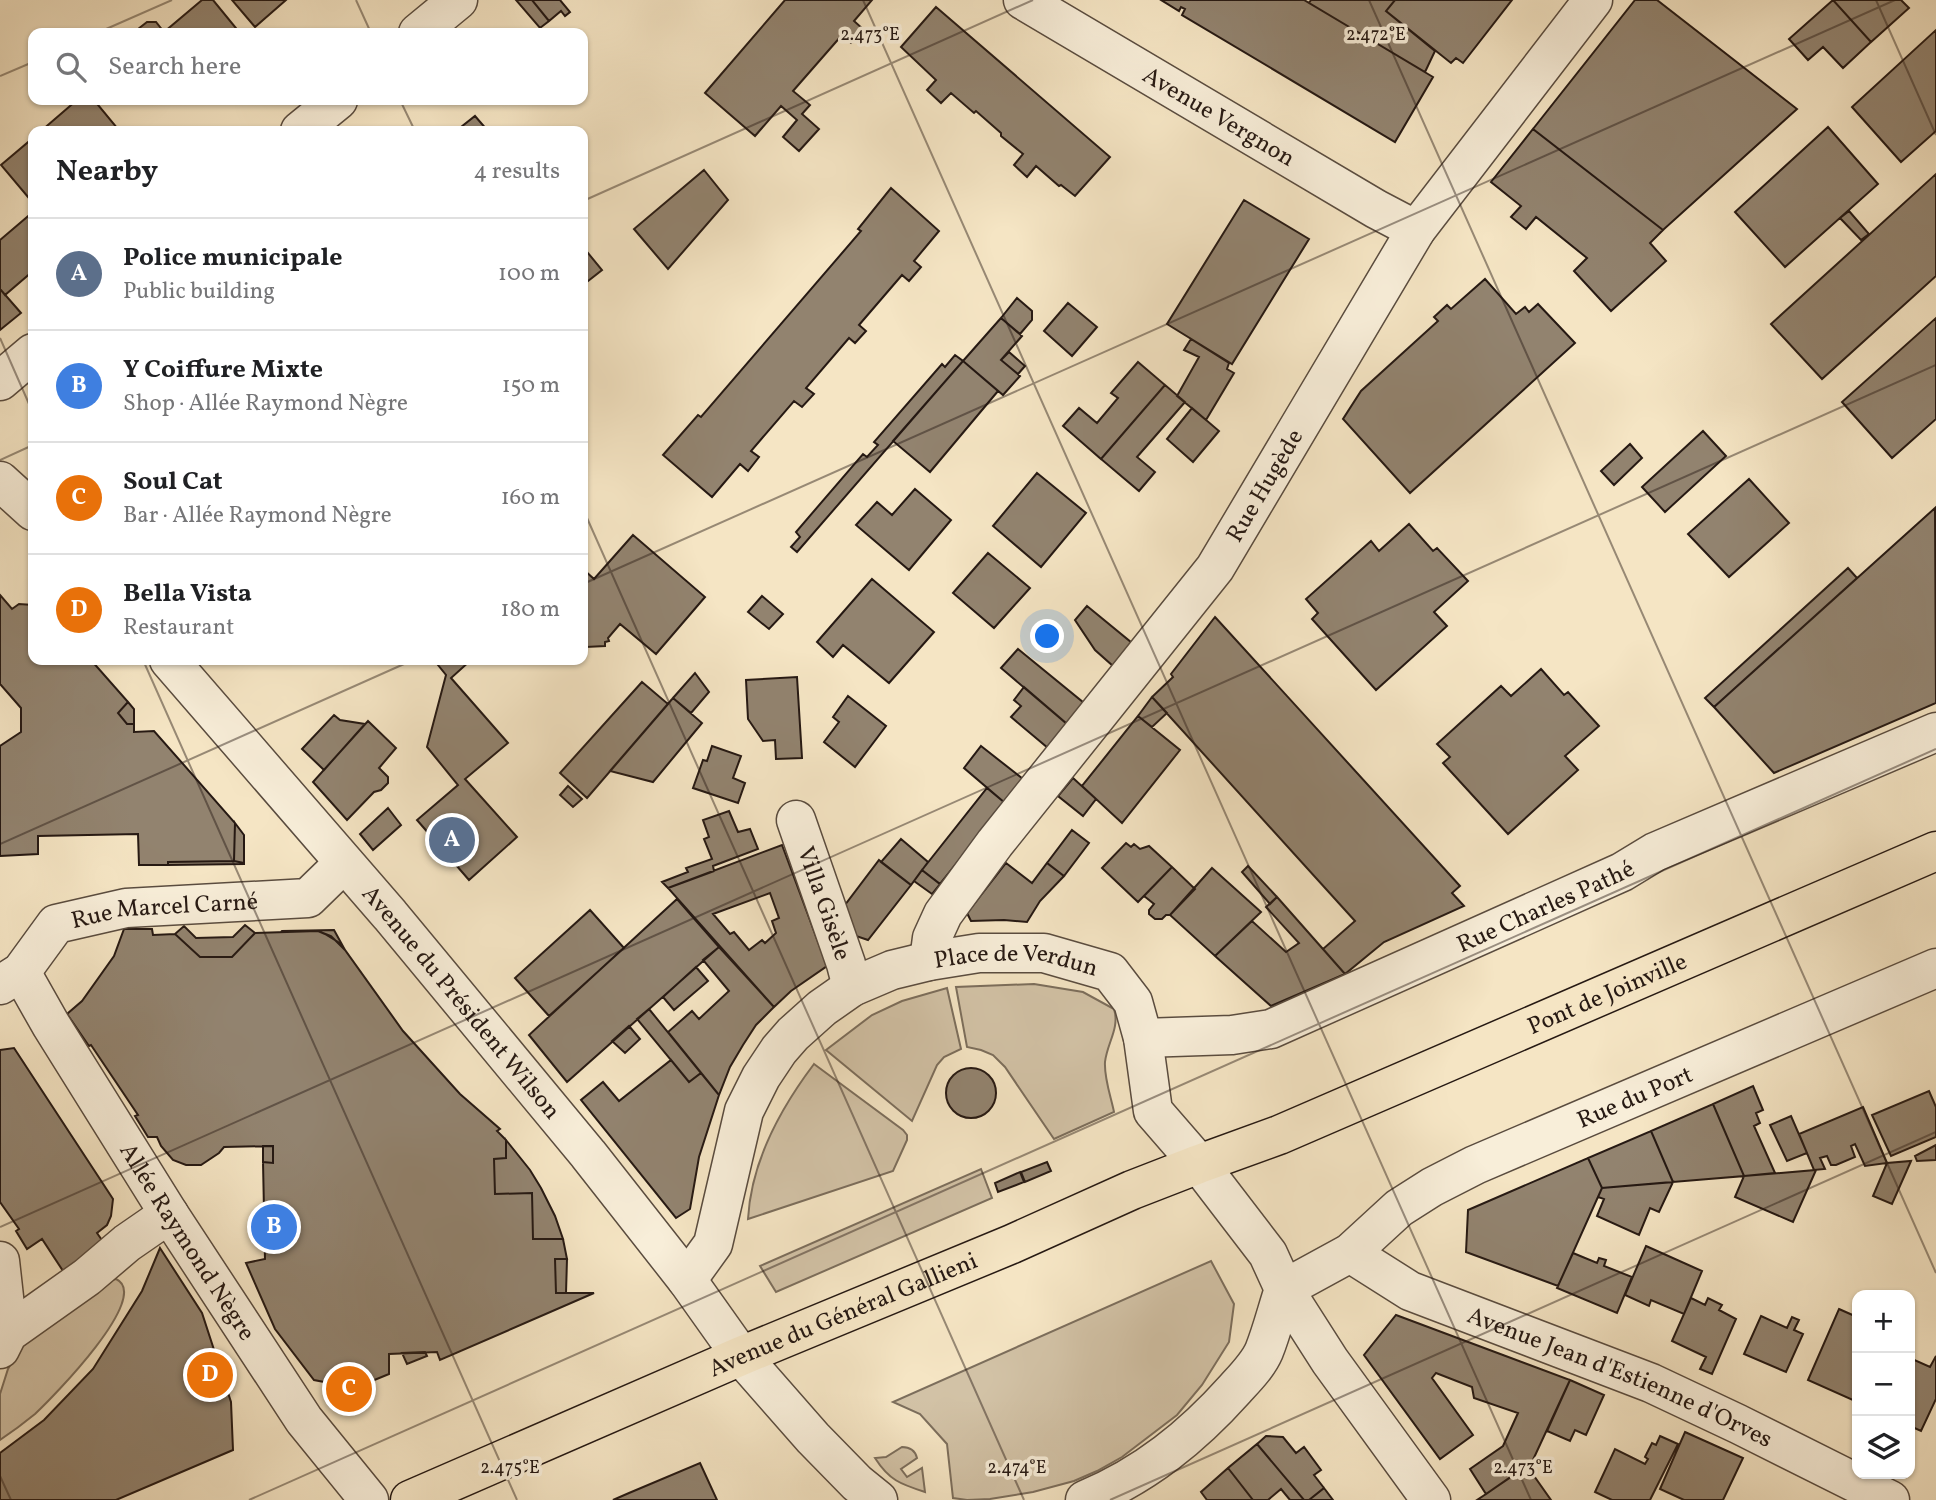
<!DOCTYPE html>
<html lang="en">
<head>
<meta charset="utf-8">
<style>
  body { margin:0; font-family:Vollkorn,serif; background:#f2f2f2; color:#202124 }
  .controls { position:absolute; right:21px; bottom:21px; display:grid; overflow:hidden; border-radius:14px; box-shadow:0 2px 5px #0004 }
  .controls button { width:63px; height:63px; display:grid; place-items:center; padding:0; border:0; border-bottom:2px solid #e0e0e0; background:#fff; color:#202124; font:35px sans-serif }
  .you { position:absolute; left:1048px; top:637px; width:24px; height:24px; margin:-18px; border:5px solid #fff; border-radius:50%; background:#1a73e8; box-shadow:0 0 0 10px #1a73e833 }
  .badge { display:grid; place-items:center; width:46px; height:46px; border-radius:50%; background:#8f2418; color:#fff; font-size:23px; font-weight:700 }
  .pin { position:absolute; translate:-50% -50%; border:4px solid #fff; box-shadow:0 2px 7px #0006 }
  .list { margin:0; padding:0; list-style:none }
  h2 { display:flex; justify-content:space-between; align-items:center; height:91px; margin:0; padding:0 28px; font-size:30px }
  h2 small { font-size:23px; font-weight:400; color:#757577 }
  .list li { display:grid; grid-template-columns:46px 1fr auto; gap:21px; align-items:center; box-sizing:border-box; height:112px; padding:0 28px; border-top:2px solid #e0e0e0 }
  .list b { display:block; font-size:26px; white-space:nowrap }
  .list p { margin:0; font-size:23px; white-space:nowrap; color:#757577 }
  .list em { font-size:23px; font-style:normal; color:#757577 }
  .icon { flex:none; width:38px; height:38px; fill:none; stroke:currentColor; stroke-width:2; stroke-linecap:round; stroke-linejoin:round }
  .map { position:relative; flex:none; width:1936px; height:1500px; overflow:hidden }
  .search { position:absolute; background:#fff; box-shadow:0 2px 5px #0004; left:28px; top:28px; width:560px; height:77px; display:flex; align-items:center; gap:18px; box-sizing:border-box; padding:0 24px; border-radius:14px; color:#757577; font-size:26px }
  .panel { position:absolute; background:#fff; box-shadow:0 2px 5px #0004; left:28px; top:126px; width:560px; height:539px; border-radius:14px }
  .map>svg:first-child { display:block }
  .green { fill:#d2c2a6; stroke:#7c6e5c; stroke-width:2 }
  .building { fill:#92836f; stroke:#261913; stroke-width:2; fill-rule:evenodd }
  .lines { fill:none; stroke-linecap:round; stroke-linejoin:round }
  .minor-casing { stroke:#5a4c3f; stroke-width:41 }
  .major-casing { stroke:#261913; stroke-width:41 }
  .minor { stroke:#f8eed9; stroke-width:38 }
  .major { stroke:#f5e5c4; stroke-width:38 }
  .ticks { fill:none; stroke:#261913; stroke-width:2; stroke-opacity:0.45 }
  .labels { text-anchor:middle; stroke-width:7; stroke-linejoin:round; paint-order:stroke }
  .street-label { font-size:24px; fill:#261913; stroke:#f8eed9 }
  .ticks-label { font-size:18px; text-anchor:middle; fill:#261913; stroke:#f8eed9; stroke-width:7; stroke-linejoin:round; paint-order:stroke }
</style>
</head>
<body>
<div class="map">
<svg width="1936" height="1500" viewBox="0 0 1936 1500">
  <rect width="100%" height="100%" fill="#f5e5c4"/>
  <filter id="stains"><feTurbulence type="fractalNoise" baseFrequency=".00286" numOctaves="4"/><feColorMatrix values="0 0 0 0 .2 0 0 0 0 .09 0 0 0 0 .02 0 0 0 .5 -.17"/></filter>
  <radialGradient id="worn" r=".72"><stop offset=".6" stop-color="#630" stop-opacity="0"/><stop offset="1" stop-color="#630" stop-opacity=".3"/></radialGradient>
  <path class="green" d="M1034 984 1083 992 1114 1009C1120 1028 1107 1043 1105 1062 1104 1078 1111 1097 1114 1112L1054 1139 1005 1067 993 1055 981 1050 967 1047 956 987Z
    M947 988 961 1049 944 1057 937 1065 912 1121 826 1050 872 1015 902 1001Z
    M814 1064 903 1130 907 1135V1140L893 1171 748 1219C751 1162 780 1109 814 1064Z
    M981 1169 992 1198 776 1292 760 1266Z
    M1211 1261 1234 1304 1229 1342 1202 1385 1177 1415 1122 1457 1097 1471 1074 1481 1033 1492 990 1499 967 1500 953 1498 947 1444 920 1414 893 1402Z
    M116 1279C153 1296 52 1398 35 1414 24 1423 12 1432 0 1440V1394L8 1369 20 1346 111 1280Z
    M902 1447C910 1447 915 1450 917 1458L901 1469 907 1477 922 1468 925 1492C900 1484 889 1480 875 1458L886 1457Z"/>
  <path class="building" d="M202 0H213L240 33H133L147 22H156L164 32Z
    M232 0H286L255 27Z
    M516 0H532L549 21 540 28Z
    M532 0H560L570 12 565 16 561 11 549 21Z
    M785 0H872L854 21 864 30 851 43 842 35 793 91 810 105 802 114 819 129 799 151 783 137 797 120 781 106 755 136 705 93Z
    M1161 0H1304L1433 77 1395 142 1182 15 1185 9 1181 7 1179 11Z
    M1311 0H1395L1386 11 1435 51 1425 72 1309 3Z
    M1395 0H1512L1463 63 1456 58 1451 63 1386 11Z
    M1635 0H1657L1797 109 1663 230 1533 129Z
    M1833 0H1901L1909 8 1871 42Z
    M1833 0 1871 42 1843 68 1823 47 1808 60 1789 39Z
    M936 7 1110 157 1075 196 1061 185 1059 186 1036 166 1027 177 1014 165 1023 154 1001 136V133L976 111 974 113 951 93 941 103 927 90 936 80 901 47Z
    M1936 30V131L1901 162 1852 107Z
    M77 100H94L118 129V131H41Z
    M475 116 488 131H456Z
    M1828 127 1878 184 1785 267 1735 212Z
    M1533 129 1663 230 1650 243 1666 261 1611 311 1574 271 1587 258 1536 217 1526 229 1511 217 1521 206 1491 182Z
    M33 138V203L1 165Z
    M704 170 728 200 668 269 634 229Z
    M1936 174V276L1822 379 1771 324Z
    M891 188 939 231 914 261 921 267 909 281 902 275 859 325 866 331 855 343 849 338 806 388 814 394 802 407 794 401 751 451 759 457 748 471 740 464 712 497 663 455 698 415 701 417 861 231 858 229Z
    M1244 200 1309 239 1232 364 1167 324Z
    M1849 211 1869 234 1861 240 1840 218Z
    M33 212V271L5 295 0 289V240Z
    M583 247 602 270 583 285Z
    M1485 279 1516 314 1525 307 1529 312 1538 304 1575 343 1410 493 1343 419 1361 391 1438 321 1434 317 1447 305 1451 309Z
    M0 289 21 313 0 330Z
    M1017 298 1032 311V320L1020 334 1001 318Z
    M1068 303 1097 327 1072 356 1044 331Z
    M1001 318 1022 336 1001 360 1020 376 1003 395 963 361Z
    M1936 318V419L1892 458 1842 402Z
    M1191 339 1229 363 1227 369 1234 373 1206 420 1177 396 1199 357 1184 350Z
    M1009 352 1025 366 1018 374 1001 360Z
    M955 355 963 361 797 552 791 547 800 537 796 532 863 454 867 457 878 445 874 442 942 364 945 367Z
    M963 361 998 391 930 472 893 441Z
    M1138 362 1165 385 1101 459 1063 426 1079 408 1097 423 1118 398 1111 393Z
    M1165 385 1185 402 1137 457 1155 472 1139 491 1101 459Z
    M1192 408 1219 431 1193 462 1167 439Z
    M1703 431 1726 456 1665 512 1642 487Z
    M1630 444 1642 458 1614 485 1601 471Z
    M1037 473 1086 513 1041 567 993 526Z
    M1749 479 1789 523 1729 577 1688 534Z
    M915 489 951 520 909 570 856 525 877 502 892 515Z
    M1935 508 1936 703 1774 773 1714 707Z
    M1409 524 1433 551 1437 548 1468 581 1434 612 1447 626 1376 690 1312 619 1318 613 1306 599 1371 541 1379 551Z
    M633 535 705 597 656 654 620 624 608 638 609 641 605 642V646L586 647V640H583V569L594 579Z
    M988 553 1030 588 994 628 953 593Z
    M1848 568 1857 578 1714 707 1705 698Z
    M872 579 934 632 889 683 843 645 833 657 817 642Z
    M0 595 12 609 19 604 33 605V660H91L128 702 118 713 127 724H134V732L154 731 235 823 234 861 168 862V865H139L138 834 38 836V854L0 856V746L21 732V708L0 684Z
    M762 596 783 614 769 629 748 612Z
    M1087 606 1132 643 1113 666 1095 650 1075 620Z
    M1215 617 1460 886 1452 893 1464 906 1384 942 1345 974 1323 949 1355 921 1152 697 1173 677 1171 674Z
    M1018 649 1084 703 1067 724 1001 668Z
    M434 660H471L451 678 508 743 465 779 517 837 469 880 417 820 458 785 427 747 446 675Z
    M1541 669 1564 695 1568 692 1599 726 1565 756 1578 770 1508 834 1443 763 1450 757 1437 744 1501 686 1511 696Z
    M695 673 709 692 691 713 673 698Z
    M797 677 802 758 776 759 775 740 763 741 748 719 746 680Z
    M642 682 668 704 587 798 560 773Z
    M1024 687 1067 724 1048 748 1011 717 1021 706 1014 700Z
    M848 696 886 726 855 767 824 742 839 722 833 717Z
    M1152 697 1167 713 1152 727 1138 716Z
    M673 698 702 723 653 782 610 771Z
    M128 702 134 709V724H127L118 713Z
    M334 715 340 720 365 724 324 770 302 749Z
    M1138 716 1180 750 1122 823 1082 786Z
    M368 721 396 748 379 768 388 777V783L381 790 374 792 347 820 313 782Z
    M712 746 741 756 733 778 745 783 738 803 693 788 703 760 707 761Z
    M981 746 1023 779 1005 803 964 768Z
    M1073 778 1096 799 1083 816 1058 796Z
    M568 786 582 799 573 807 560 795Z
    M987 788 1005 803 940 884 922 870Z
    M388 808 401 825 373 850 360 834Z
    M729 811 738 832 750 829 758 849 713 866 714 871 668 888 662 882 688 872 686 868 712 859 704 839 709 837 703 820Z
    M235 823 244 835V863L234 861Z
    M1072 830 1089 843 1064 876 1047 863Z
    M901 839 928 862 911 885 881 862Z
    M1126 843 1131 847 1134 844 1140 849 1149 846 1172 867 1138 902 1102 868Z
    M782 845 827 966 791 991 774 1007 668 888ZM770 893 779 918 772 921 776 933 765 943 762 940 749 950 734 932 730 934 713 914Z
    M879 860 911 885 868 940 856 936 845 905Z
    M234 861 244 863V864L168 865V862Z
    M1006 863 1032 883 1047 863 1064 876 1040 901 1027 922 1004 920 971 921 967 913Z
    M1248 866 1277 897 1270 904 1242 872Z
    M1172 867 1195 889 1170 915H1166L1162 919H1155L1149 914V910L1154 904 1144 896Z
    M1212 868 1261 912 1215 956 1170 915Z
    M922 870 940 884 932 894 914 881Z
    M1277 897 1345 974 1271 1006 1215 956 1252 921 1286 952 1299 943 1266 907Z
    M677 899 719 947 567 1082 529 1035Z
    M590 910 624 948 549 1016 515 978Z
    M245 925 255 933 232 957H200L175 934 184 926 196 938 233 937Z
    M124 929H152L153 935 175 934 200 957H232L255 933 318 931 331 936 345 950 403 1031 460 1094 500 1129 497 1131 506 1140V1158L494 1159 495 1194 532 1193 533 1239H563L567 1259H555L556 1293H594L440 1360 437 1352 389 1354V1374L355 1388 314 1380 275 1329 246 1263 265 1259 263 1162 273 1163V1146L224 1147 219 1153 201 1165H186L173 1160 161 1146 157 1137H148L135 1116 138 1115 91 1045 89 1046 67 1014 82 1001 114 956Z
    M334 930 345 950 338 942 325 934 318 931 281 932 282 931Z
    M719 947 774 1007 756 1025 743 1045 730 1067 719 1095 668 1032 692 1011 699 1019 729 991 703 960Z
    M696 967 708 981 674 1010 663 997Z
    M649 1009 701 1073 689 1082 637 1019Z
    M629 1026 640 1039 625 1053 612 1041Z
    M14 1048 113 1199 111 1216 107 1225 97 1233 106 1246 65 1274 42 1239 27 1249 16 1231 19 1229 0 1202V1050Z
    M671 1060 689 1082 701 1073 719 1095 699 1157 690 1209 676 1218 581 1100 603 1082 619 1101Z
    M946 1093a25 25 0 1 1 50 0a25 25 0 1 1-50 0Z
    M1753 1086 1763 1110 1756 1113 1760 1123 1754 1126 1775 1173 1744 1176 1713 1104Z
    M1929 1091 1936 1107V1137L1891 1156 1872 1115Z
    M1713 1104 1744 1176 1673 1182 1651 1131Z
    M1863 1107 1887 1163 1865 1166 1855 1144 1851 1146 1855 1157 1836 1165H1831L1827 1156 1820 1158 1825 1169 1814 1170 1799 1134Z
    M1791 1116 1807 1153 1787 1161 1770 1125Z
    M1651 1131 1673 1182 1602 1188 1588 1158Z
    M506 1140 530 1170 541 1188 555 1216 563 1239H533L532 1193 495 1194 494 1159 506 1158Z
    M1936 1145V1160L1917 1161 1915 1156Z
    M263 1146H273V1163L263 1162Z
    M1588 1158 1602 1188 1558 1286 1466 1252 1468 1210Z
    M1911 1161 1892 1204 1873 1196 1887 1163Z
    M1047 1162 1051 1171 1025 1182 1021 1172Z
    M1816 1170 1793 1222 1735 1197 1744 1176Z
    M1020 1172 1024 1182 998 1192 995 1183Z
    M1673 1182 1659 1212 1650 1208 1639 1235 1597 1216 1604 1199 1598 1197 1602 1188Z
    M1646 1246 1702 1271 1684 1314 1651 1300 1649 1306 1625 1295Z
    M160 1248 202 1313 231 1402 233 1450 116 1500H0V1453L44 1420 93 1369 142 1291Z
    M1573 1253 1597 1263 1599 1258 1606 1260 1604 1266 1632 1277 1617 1313 1557 1288Z
    M555 1259H567L566 1293H556Z
    M1691 1298 1705 1305 1708 1298 1722 1305 1719 1310 1736 1319 1712 1374 1700 1369 1706 1357 1672 1341Z
    M1839 1309 1857 1317V1397L1855 1401 1808 1380Z
    M1396 1315 1570 1380 1532 1462 1486 1494 1470 1469 1503 1446 1518 1413 1474 1398 1472 1387 1436 1373 1432 1378 1473 1435 1440 1459 1364 1355Z
    M1761 1316 1787 1328 1792 1317 1799 1320 1794 1330 1803 1334 1786 1372 1744 1354Z
    M425 1352 427 1356 407 1364 402 1353Z
    M1936 1356V1399L1921 1431 1910 1426V1358L1930 1367Z
    M1570 1380 1604 1395 1586 1435 1575 1430 1570 1441 1547 1431Z
    M1685 1432 1743 1458 1723 1500H1684L1660 1489Z
    M1266 1436 1283 1437 1296 1453 1304 1447 1321 1470 1314 1475 1324 1488 1309 1500H1304L1257 1444Z
    M1660 1436 1678 1444 1650 1500H1612L1595 1492 1615 1449 1645 1464 1648 1459 1645 1457 1652 1443 1656 1445Z
    M1257 1444 1304 1500H1290L1281 1489 1268 1500H1253L1228 1468Z
    M700 1463 717 1500H613L629 1493Z
    M1527 1466 1551 1500H1477L1486 1494Z
    M1228 1468 1253 1500H1207L1201 1492Z
    M1324 1488 1333 1500H1309Z"/>
  <g class="lines">
    <defs>
      <g id="minor">
        <path id="s1" d="M1023 0 1376 209 1416 230"/>
        <path d="M418 33 458 0"/>
        <path d="M300 131 338 100"/>
        <path d="M0 381 33 353"/>
        <path d="M0 481 33 511"/>
        <path id="s2" d="M169 660 390 915 588 1154 687 1280 741 1356 813 1438 857 1483 878 1500"/>
        <path id="s3" d="M796 820 846 964 852 987"/>
        <path id="s4" d="M929 961 932 938 943 914 995 843 1215 568 1416 230 1593 0"/>
        <path id="s5" d="M21 972 51 1025 169 1214 304 1420 369 1500"/>
        <path id="s6" d="M0 985 21 972 56 924 126 908 308 898 344 863"/>
        <path id="s7" d="M1143 1038 1232 1035 1271 1029 1622 872 1655 852 1936 732"/>
        <path id="s8" d="M1350 1253 1410 1291 1651 1383 1738 1424 1890 1500"/>
        <path d="M0 1261 8 1333"/>
        <path id="s9" d="M687 1280 713 1244 744 1111 761 1077 779 1050 793 1034 822 1008 852 987 892 970 929 961 979 953H1044L1110 972 1133 1002 1143 1038 1153 1111 1199 1164 1268 1254 1284 1289C1277 1310 1272 1331 1264 1351 1258 1365 1245 1378 1235 1389 1192 1437 1145 1475 1085 1500"/>
        <path d="M0 1349 8 1333 87 1277 127 1243 169 1214"/>
        <path id="s10" d="M1431 1500 1330 1361 1284 1289 1350 1253 1399 1208 1432 1187 1475 1165 1936 968"/>
      </g>
      <g id="major">
        <path id="s11" d="M410 1500 741 1356 1012 1244 1132 1190 1199 1164 1279 1135 1936 851"/>
      </g>
    </defs>
    <use href="#minor" class="minor-casing"/>
    <use href="#major" class="major-casing"/>
    <use href="#minor" class="minor"/>
    <use href="#major" class="major"/>
  </g>
  <path class="ticks" d="M356 0 371 33M863 0 1531 1500M1369 0 1936 1273M1876 0 1936 135M97 33 172 0M0 76 33 62M400 100 415 131M583 201 1033 0M0 338 33 413M0 460 33 445M583 509 1024 1500M583 584 1895 0M143 660 517 1500M0 844 413 660M0 1227 1936 365M0 1476 11 1500M249 1500 1936 749M1110 1500 1936 1132"/>
  <g class="labels">
    <g class="street-label">
      <text dy="8" stroke="none"><textPath href="#s1" startOffset="228">Avenue Vergnon</textPath></text>
      <text dy="8" stroke="none"><textPath href="#s4" startOffset="586">Rue Hugède</textPath></text>
      <text dy="8" stroke="none"><textPath href="#s3" startOffset="88">Villa Gisèle</textPath></text>
      <text dy="8" stroke="none"><textPath href="#s7" startOffset="429">Rue Charles Pathé</textPath></text>
      <text dy="8" stroke="none"><textPath href="#s6" startOffset="194">Rue Marcel Carné</textPath></text>
      <text dy="8" stroke="none"><textPath href="#s9" startOffset="518">Place de Verdun</textPath></text>
      <text dy="8" stroke="none"><textPath href="#s11" startOffset="1300">Pont de Joinville</textPath></text>
      <text dy="8" stroke="none"><textPath href="#s2" startOffset="450">Avenue du Président Wilson</textPath></text>
      <text dy="8" stroke="none"><textPath href="#s10" startOffset="660">Rue du Port</textPath></text>
      <text dy="8" stroke="none"><textPath href="#s5" startOffset="317">Allée Raymond Nègre</textPath></text>
      <text dy="8" stroke="none"><textPath href="#s11" startOffset="471">Avenue du Général Gallieni</textPath></text>
      <text dy="8" stroke="none"><textPath href="#s8" startOffset="298">Avenue Jean d'Estienne d'Orves</textPath></text>
    </g>
  </g>
  <g class="ticks-label">
    <text x="870" y="40">2.473°E</text>
    <text x="1376" y="40">2.472°E</text>
    <text x="510" y="1473">2.475°E</text>
    <text x="1017" y="1473">2.474°E</text>
    <text x="1523" y="1473">2.473°E</text>
  </g>
  <rect width="100%" height="100%" filter="url(#stains)"/>
  <rect width="100%" height="100%" fill="url(#worn)"/>
</svg>
<div class="controls">
<button>+</button>
<button>−</button>
<button><svg class="icon" aria-label="layers" viewBox="0 0 24 24"><path d="M12 4l9 5-9 5-9-5zM3 14l9 5 9-5"/></svg></button>
</div>
<div class="you"></div>
<div class="pin badge" style="left:452px;top:840px;background:#5c6f8a">A</div>
<div class="pin badge" style="left:274px;top:1227px;background:#3f7fe0">B</div>
<div class="pin badge" style="left:349px;top:1389px;background:#e8710a">C</div>
<div class="pin badge" style="left:210px;top:1375px;background:#e8710a">D</div>
<div class="search"><svg class="icon" aria-label="search" viewBox="0 0 24 24"><circle cx="10" cy="10" r="6"/><path d="M15 15l6 6"/></svg>Search here</div>
<section class="panel">
<h2>Nearby<small>4 results</small></h2>
<ul class="list">
<li><span class="badge" style="background:#5c6f8a">A</span><div><b>Police municipale</b><p>Public building</p></div><em>100 m</em></li>
<li><span class="badge" style="background:#3f7fe0">B</span><div><b>Y Coiffure Mixte</b><p>Shop · Allée Raymond Nègre</p></div><em>150 m</em></li>
<li><span class="badge" style="background:#e8710a">C</span><div><b>Soul Cat</b><p>Bar · Allée Raymond Nègre</p></div><em>160 m</em></li>
<li><span class="badge" style="background:#e8710a">D</span><div><b>Bella Vista</b><p>Restaurant</p></div><em>180 m</em></li>
</ul>
</section>
</div>
</body>
</html>
